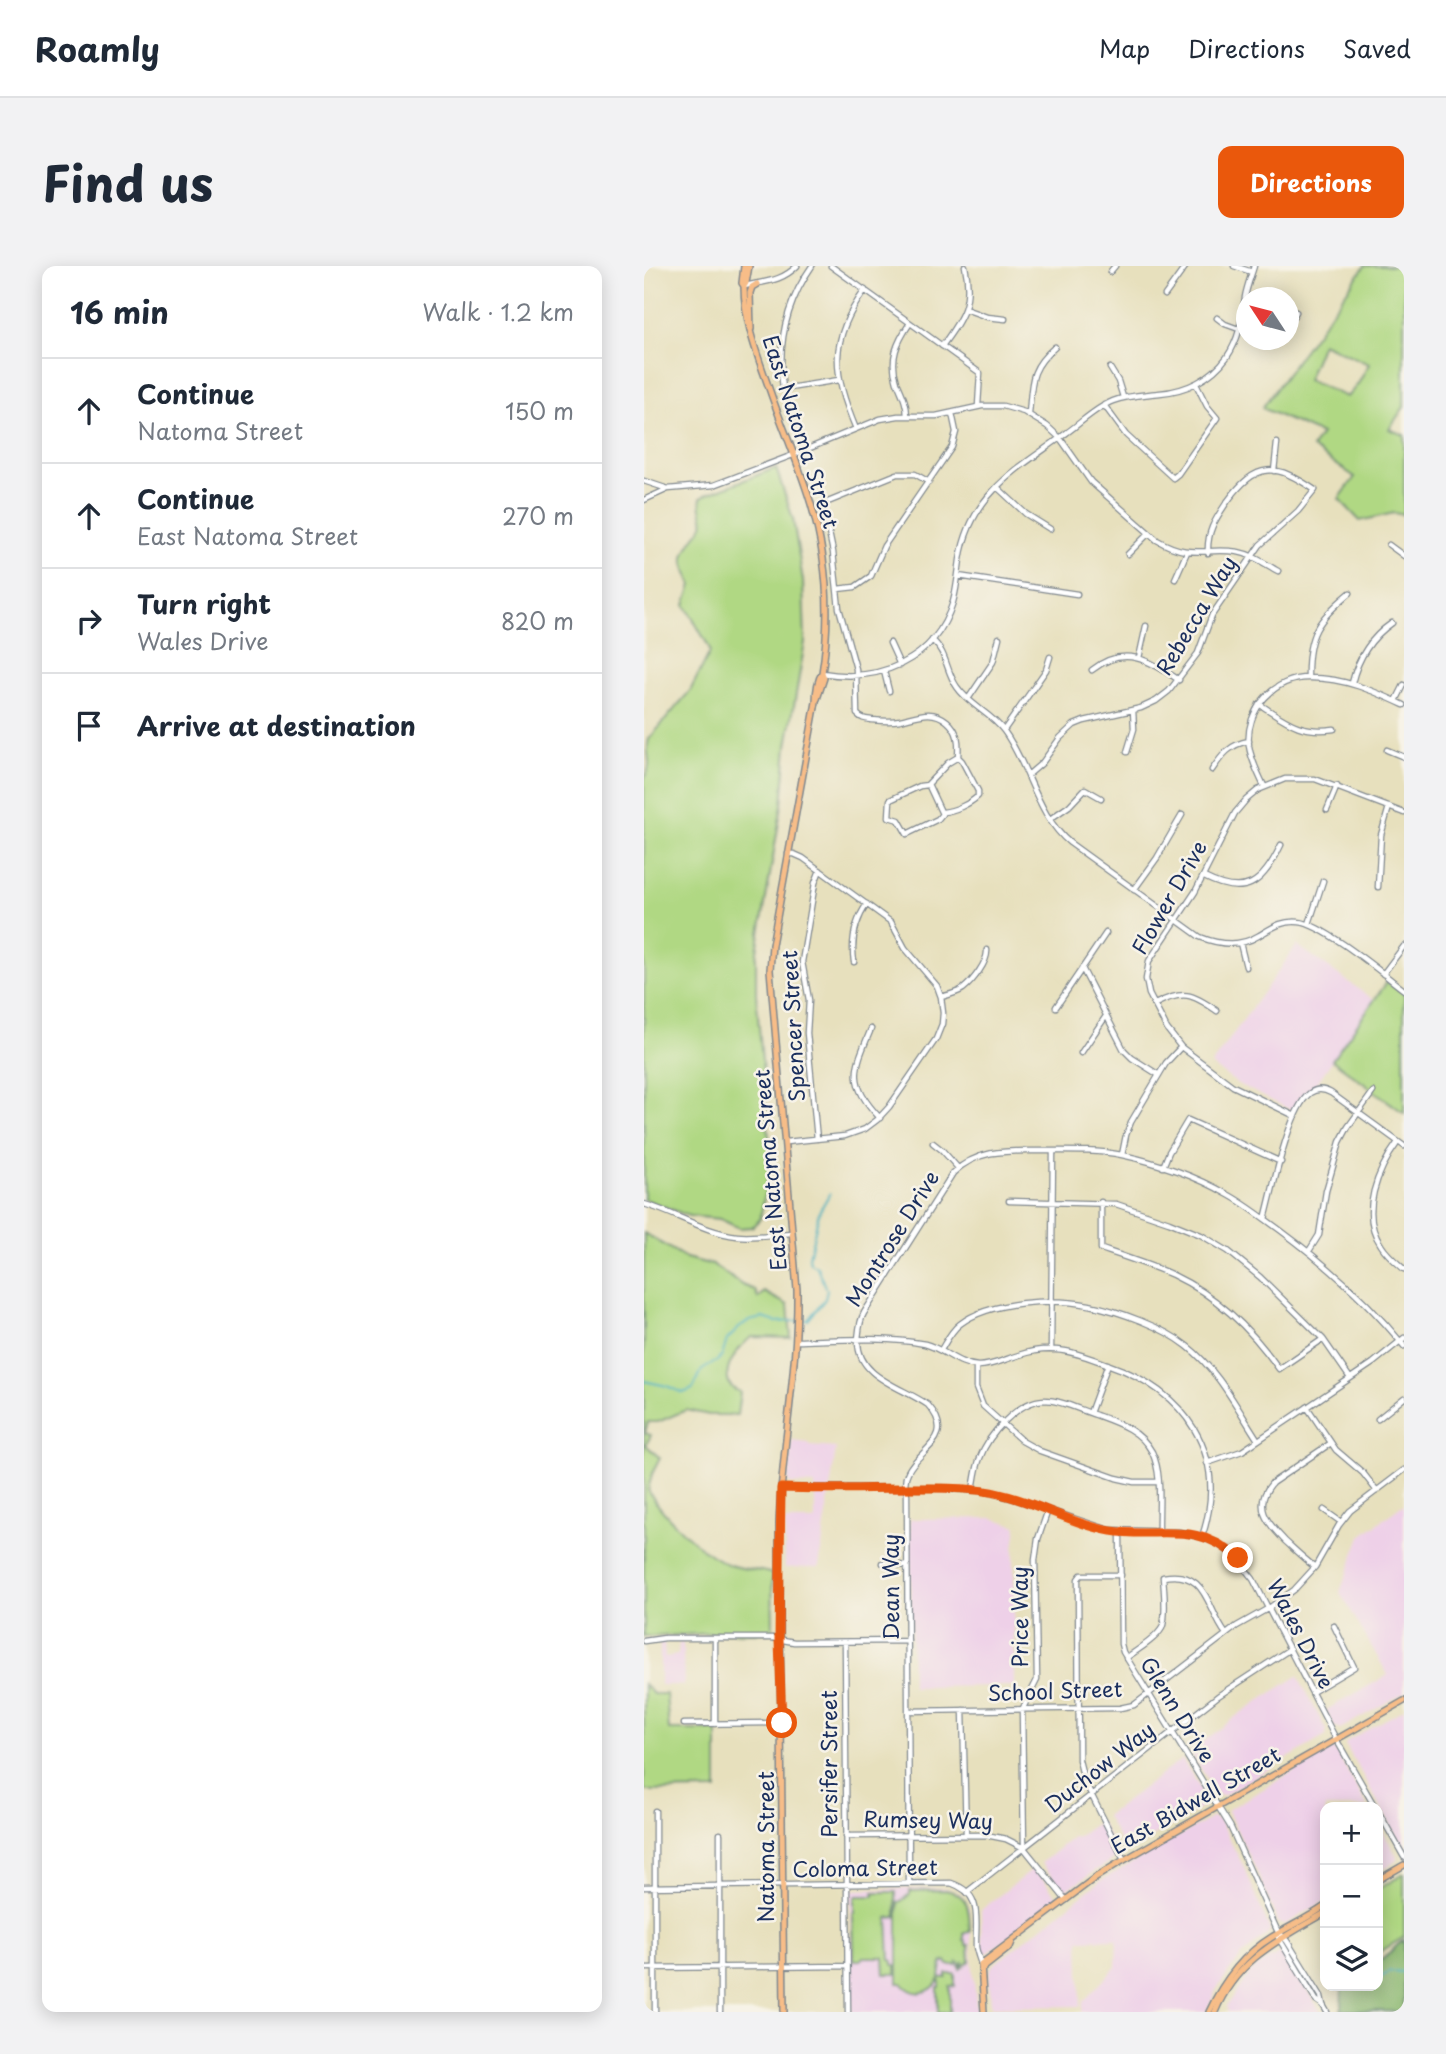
<!DOCTYPE html>
<html lang="en">
<head>
<meta charset="utf-8">
<style>
  body { margin:0; font-family:"Playpen Sans",sans-serif; background:#f2f2f3; color:#1f2937 }
  .controls { position:absolute; right:21px; bottom:21px; display:grid; overflow:hidden; border-radius:14px; box-shadow:0 4px 18px #0003 }
  .controls button { width:63px; height:63px; display:grid; place-items:center; padding:0; border:0; border-bottom:2px solid #e0e1e3; background:#fff; color:#1f2937; font:35px sans-serif }
  .compass { position:absolute; left:592px; top:21px; width:63px; height:63px; border-radius:50%; background:#fff; box-shadow:0 4px 18px #0003; rotate:306deg }
  .stop { position:absolute; width:21px; height:21px; margin:-16px; border:5px solid #ea580c; border-radius:50%; background:#fff }
  .stop.end { background:#ea580c; border-color:#fff; box-shadow:0 2px 7px #0008 }
  .list { margin:0; padding:0; list-style:none }
  h2 { display:flex; justify-content:space-between; align-items:center; height:91px; margin:0; padding:0 28px; font-size:30px }
  h2 small { font-size:23px; font-weight:400; color:#747a83 }
  .list li { display:grid; grid-template-columns:46px 1fr auto; gap:21px; align-items:center; box-sizing:border-box; height:105px; padding:0 28px; border-top:2px solid #e0e1e3 }
  .list b { display:block; font-size:26px; white-space:nowrap }
  .list p { margin:0; font-size:23px; white-space:nowrap; color:#747a83 }
  .list em { font-size:23px; font-style:normal; color:#747a83 }
  .icon { flex:none; width:38px; height:38px; fill:none; stroke:currentColor; stroke-width:2; stroke-linecap:round; stroke-linejoin:round }
  .map { position:relative; flex:none; width:760px; height:1746px; overflow:hidden; border-radius:14px }
  header { display:flex; align-items:center; gap:42px; box-sizing:border-box; height:98px; padding:0 35px; background:#fff; border-bottom:2px solid #e0e1e3 }
  header strong { font-size:33px }
  nav { display:flex; gap:38px; margin-inline-start:auto; font-size:24px }
  .intro { display:flex; align-items:center; justify-content:space-between; box-sizing:border-box; height:168px; padding:0 42px }
  h1 { margin:0; font-size:49px }
  .button { padding:18px 32px; border-radius:14px; background:#ea580c; color:#fff; font-size:24px; font-weight:700 }
  main { display:flex; gap:42px; padding:0 42px }
  aside { flex:1; background:#fff; border-radius:14px; box-shadow:0 4px 18px #0003 }
  .map>svg:first-child { display:block }
  .built { fill:#eed0e8 }
  .green { fill:#b0d883; stroke:#668470; stroke-width:2; fill-rule:evenodd }
  .forest { fill:#8cb871; stroke:#547468; stroke-width:2 }
  .lines { fill:none; stroke-linecap:round; stroke-linejoin:round }
  .stream { stroke:#42afbf; stroke-width:2 }
  .minor-casing { stroke:#81888e; stroke-width:7 }
  .major-casing { stroke:#81888e; stroke-width:8 }
  .minor { stroke:#fff; stroke-width:4.5 }
  .major { stroke:#f7bd88; stroke-width:5 }
  .route { stroke:#ea580c; stroke-width:9 }
  .labels { text-anchor:middle; stroke-width:5; stroke-linejoin:round; paint-order:stroke }
  .street-label { font-size:21px; fill:#1b2f5e; stroke:#f7f3e8 }
</style>
</head>
<body>
<header>
<strong>Roamly</strong>
<nav><a>Map</a><a>Directions</a><a>Saved</a></nav>
</header>
<div class="intro"><h1>Find us</h1><a class="button">Directions</a></div>
<main>
<aside>
<h2>16 min<small>Walk · 1.2 km</small></h2>
<ul class="list">
<li><svg class="icon" aria-label="ahead" viewBox="0 0 24 24"><path d="M12 20V5M6 11l6-6 6 6"/></svg><div><b>Continue</b><p>Natoma Street</p></div><em>150 m</em></li>
<li><svg class="icon" aria-label="ahead" viewBox="0 0 24 24"><path d="M12 20V5M6 11l6-6 6 6"/></svg><div><b>Continue</b><p>East Natoma Street</p></div><em>270 m</em></li>
<li><svg class="icon" aria-label="right" viewBox="0 0 24 24"><path d="M7 20v-9h11M14 6l5 5-5 5"/></svg><div><b>Turn right</b><p>Wales Drive</p></div><em>820 m</em></li>
<li><svg class="icon" aria-label="arrive" viewBox="0 0 24 24"><path d="M6 21V4h12l-3 4 3 4H6"/></svg><div><b>Arrive at destination</b></div></li>
</ul>
</aside>
<div class="map">
<svg width="760" height="1746" viewBox="0 0 760 1746">
  <rect width="100%" height="100%" fill="#f7f3e8"/>
  <filter id="ink" filterUnits="userSpaceOnUse"><feTurbulence type="fractalNoise" baseFrequency=".0143" numOctaves="2"/><feDisplacementMap in="SourceGraphic" scale="14" xChannelSelector="R" yChannelSelector="G"/><feConvolveMatrix kernelMatrix="1 2 1 2 8 2 1 2 1" color-interpolation-filters="sRGB"/></filter>
  <filter id="wash" filterUnits="userSpaceOnUse"><feTurbulence type="fractalNoise" baseFrequency=".00686" numOctaves="4" result="noise"/><feDisplacementMap in="SourceGraphic" scale="28" xChannelSelector="R" yChannelSelector="G"/><feGaussianBlur stdDeviation="1.57" result="paint"/><feColorMatrix in="noise" values="0 0 0 0 0 0 0 0 0 0 0 0 0 0 0 0 0 1.4 0 .05"/><feComposite in="paint" operator="in"/></filter>
  <g filter="url(#wash)">
    <rect width="100%" height="100%" fill="#e7e0bd"/>
    <path class="built" d="M653 679 730 734 670 821 665 824 649 845 594 818 567 799Z
      M148 1175 165 1177 166 1180 192 1182 175 1301 141 1302V1255H171V1219L147 1218 144 1216Z
      M760 1238V1427L696 1463 690 1460 682 1444 744 1409 696 1326 717 1270Z
      M349 1252 373 1260 370 1282V1420L268 1421 266 1253Z
      M16 1377H20L21 1391 34 1389 35 1377H39L40 1419H16Z
      M654 1410 682 1464V1470L579 1530 574 1529 546 1486 595 1448Z
      M760 1443V1583L701 1478 705 1474Z
      M690 1482 724 1541H681V1635L642 1658H637L633 1655 614 1608 583 1544Z
      M538 1493 563 1533 564 1538 486 1583H480L462 1550Z
      M569 1551 575 1554 601 1603 626 1664 625 1667 599 1689 588 1702 572 1724 562 1746H438L439 1736 472 1701 473 1673 435 1674 437 1740 347 1741 345 1708 348 1700 456 1615Z
      M456 1555 473 1587V1591L420 1625 397 1597 430 1570 432 1572Z
      M734 1557 753 1591 752 1595 734 1606Z
      M390 1602 414 1632 344 1687 338 1686 337 1644Z
      M302 1622 317 1628 326 1642 328 1694 333 1746H208L207 1624Z
      M639 1686 677 1746H584L583 1740 606 1707 616 1698Z"/>
    <path class="green" d="M721 0H760V141L745 163 760 169V249L750 247 716 255 695 233 711 211 668 182 677 168 618 142ZM678 77 725 98 714 118 703 131 663 114Z
      M132 202 149 253 159 315 161 376 143 480 138 538 112 691V728L127 895 116 953 108 961 95 962 76 953 45 950 0 933V513C11 494 0 490 5 473L46 425 66 386 65 381 41 339 48 319C40 298 34 294 49 273 52 269 57 264 59 259 62 251 54 244 57 232L61 229Z
      M743 716 760 727V847L688 794Z
      M0 967 42 992 69 999 98 1019 111 1024 114 1032 120 1026 144 1039 147 1072 108 1071C97 1078 80 1100 84 1114 85 1121 90 1123 96 1126L93 1149H65L42 1144 14 1156H4L1 1167 7 1169 2 1179 16 1192 8 1208 4 1224C18 1249 59 1289 86 1299 99 1304 117 1303 128 1308L129 1363 125 1367H72L0 1371Z
      M0 1418 9 1428H22L25 1464H73V1524L0 1525Z
      M760 1608V1671L734 1687V1623Z
      M302 1624C327 1629 325 1645 326 1666L320 1667V1674L322 1675V1679H325L326 1695 316 1703 315 1700H318L320 1696 317 1699 314 1696 313 1699H304L302 1695 298 1697 296 1712H303V1708H311V1720L306 1721V1746H294V1721H296V1713C287 1728 270 1732 258 1717H254V1636L257 1635 266 1628V1625Z
      M230 1626H252V1651L244 1652 246 1694 249 1695V1699H252V1708H241L240 1691H220L217 1694H210L209 1648 211 1647V1632L213 1630H230Z"/>
    <path class="forest" d="M760 1674V1746L697 1744 698 1720H734V1696C745 1690 749 1681 760 1674Z"/>
    <g class="lines">
      <path class="stream" d="M181 1021 173 1001 166 997 165 991 175 946 186 927
        M0 1115 23 1120 39 1127 49 1123 58 1104 73 1095 78 1090 83 1074 95 1062 105 1055 119 1052 132 1056 164 1054 181 1033 183 1023
        M734 1714 745 1705 760 1706"/>
    </g>
  </g>
  <g filter="url(#ink)">
    <g class="lines">
      <defs>
        <path id="minor" d="M168 0C142 37 133 79 139 123L195 114
          M187 0 336 107 334 140
          M590 0 608 6
          M466 6 471 0
          M101 20C121 15 137 16 153 0
          M521 29 542 0
          M321 43 343 51 361 53
          M573 52 581 58 603 66
          M645 57 652 46
          M623 74 631 76 633 74
          M298 80C319 51 329 36 321 0
          M466 102 474 115 479 131
          M460 139 482 169 529 212 534 208 573 152 563 140 552 118
          M385 148C388 117 385 103 411 81
          M263 150C263 137 258 128 253 116 245 93 253 76 266 57
          M212 163C189 107 184 75 221 24
          M630 205 633 177
          M0 215 24 223 70 219 149 189 236 153 254 150H292L338 140H359L380 146 403 160 416 172 447 216 513 274C547 294 561 281 594 286 610 289 621 298 634 305
          M353 221 382 248 406 263
          M0 234 24 223
          M745 279 760 290
          M484 288 505 267
          M314 310 433 328
          M531 313 543 286
          M193 323 211 321 227 310 240 280 308 181 312 166 308 147
          M288 374C303 386 302 406 313 421 325 439 347 447 360 465 385 499 393 550 426 577L556 671C576 679 596 681 614 670 628 662 638 654 655 656 679 658 738 707 760 724
          M246 377 256 399
          M495 392 502 360
          M448 404C481 378 506 395 535 414
          M240 405 245 425
          M178 407C235 417 291 395 309 336 313 322 314 308 316 294 320 268 332 243 350 224 370 202 398 186 421 168 437 157 451 142 469 135 484 129 499 129 516 127 542 125 567 113 583 91 596 72 598 52 601 31 603 20 607 10 610 0
          M664 412C663 369 673 354 706 327
          M708 417C714 392 726 372 748 357
          M324 433 349 396 355 372
          M752 435 760 419
          M615 438C642 455 656 468 690 463
          M360 464 402 404 406 391
          M743 484 760 491
          M483 486 490 463 489 444
          M568 504C578 489 586 478 605 475
          M384 509 398 497 416 472 430 459 440 455 497 442 512 435 525 425 554 387 568 349 616 279 654 245 671 224C631 197 613 195 583 236 571 254 563 265 564 287
          M284 519 276 520 246 534 245 551 255 554 263 568 294 553 298 548 284 518 304 497 314 491C315 477 315 465 303 455 288 442 273 450 256 454 246 456 237 455 228 454 221 453 218 453 213 448L212 403 195 342 189 286 179 238 253 208H271L285 216
          M620 520C614 507 607 494 605 480 601 444 630 411 666 412 701 412 730 425 760 439
          M683 544 693 520
          M299 546C310 545 326 538 334 530V525L318 495 314 491
          M406 553 425 540 441 523 457 532
          M560 611C601 632 619 618 637 579
          M734 621 737 569 745 541
          M490 624 513 592 538 549
          M665 658 679 615
          M596 677 602 701
          M210 696C207 675 211 655 223 638
          M438 702 480 784 488 792 515 809
          M739 708 760 680
          M297 731C305 729 313 727 319 723 329 715 344 696 343 684
          M511 738C539 724 548 727 573 745
          M412 741 462 667
          M227 763C210 803 203 817 236 852
          M437 787 462 750
          M651 850 589 820 537 781 523 763 505 728 502 713 505 695 551 626 591 547 602 534 614 524 641 513H671L760 547
          M173 873 163 767 165 734 158 696 171 617 176 604
          M142 876 201 870 221 863 233 854 245 841 292 773 298 758 299 747 297 731 293 720 261 682 247 656 159 592 150 588H144
          M754 876C734 903 715 947 737 979 743 989 752 996 760 1003
          M289 877 298 884 314 902
          M478 889 482 869 487 856 522 797 537 781
          M519 901 525 886 544 854 637 896
          M365 935 472 938 525 956 557 969 584 985 616 1011 679 1073 706 1112
          M457 936V983C481 991 506 999 529 1009 573 1030 608 1064 635 1103L679 1073
          M0 938C32 947 60 966 93 970 111 972 130 968 148 967
          M621 953C629 924 644 844 666 827 673 822 680 823 687 827L760 880
          M665 985 675 969 682 925 696 876 704 861 729 826
          M153 1075C193 1074 241 1070 281 1078 300 1083 314 1099 334 1100 348 1100 362 1093 375 1089 387 1085 399 1083 412 1084 429 1085 446 1092 463 1098 541 1125 586 1187 558 1271
          M297 1084C303 1074 307 1065 316 1058 346 1035 409 1032 445 1039 475 1045 519 1061 543 1080 574 1104 593 1142 614 1174
          M407 1084 409 885
          M332 1100V1122L339 1140 378 1175 396 1185 472 1212 490 1216H514
          M663 1141 692 1184 719 1207 733 1225
          M446 1147 464 1098
          M734 1153 760 1132
          M563 1197 598 1185 729 1097 760 1072
          M137 1222H300L341 1225 368 1232 465 1264 535 1266 558 1271 573 1277 589 1288 609 1313 692 1473 731 1541
          M329 1224C331 1213 332 1202 336 1192 344 1169 374 1135 400 1134 417 1134 436 1144 452 1149 474 1157 496 1164 508 1186 519 1209 514 1241 515 1266
          M680 1244 697 1256
          M476 1266 477 1378 479 1386 586 1560 633 1664 643 1675 677 1730 679 1739
          M239 1297 263 1300
          M671 1301C660 1293 651 1284 641 1275 624 1257 608 1241 628 1217L687 1177
          M477 1309H437L434 1313 435 1494 440 1514 480 1594
          M0 1375 21 1372H128L150 1376 264 1375
          M201 1376 204 1746
          M482 1392C493 1384 511 1374 518 1362 523 1351 520 1324 519 1311 564 1303 562 1342 582 1368
          M668 1426 710 1401 690 1360
          M319 1444 322 1569
          M264 1445 476 1442 490 1439 593 1360 625 1342 650 1324 671 1301 695 1259 706 1245 760 1204
          M40 1458 138 1457
          M71 1458V1372
          M734 1545 760 1591
          M202 1570 342 1569 362 1573 380 1582 422 1634
          M380 1581 378 1444 393 1414 391 1294 394 1273 404 1244
          M265 1618 263 1228C261 1220 260 1214 264 1206 274 1183 314 1173 284 1139 259 1121 213 1112 214 1074 215 1065 215 1056 220 1047L309 907C335 882 365 885 399 885 425 885 452 884 478 889 512 896 554 911 583 928 602 938 619 952 636 964 682 998 724 1035 760 1080
          M0 1621 307 1617C340 1628 331 1654 332 1681 333 1687 335 1692 337 1698
          M323 1626 574 1430 646 1383
          M634 1671 672 1734 679 1739 683 1746
          M0 1702 203 1700
          M11 1746V1545
          M76 1746V1568"/>
        <path id="major" d="M100 0 98 17 100 20C100 58 115 93 127 128 140 165 156 201 167 238 183 292 187 351 178 407L180 412 173 433
          M100 20 102 17 105 0
          M107 63 106 27 108 21 113 18
          M734 1614 760 1599
          M338 1703 366 1681 368 1676
          M140 1746 135 1258C138 1180 154 1103 153 1024L126 704 128 679 172 436C172 426 173 415 178 407
          M340 1746 337 1698 452 1611 473 1598 760 1435
          M565 1746C579 1716 600 1688 628 1671 646 1660 664 1652 681 1640
          M571 1746C593 1693 635 1674 681 1647"/>
      </defs>
      <use href="#minor" class="minor-casing"/>
      <use href="#major" class="major-casing"/>
      <use href="#minor" class="minor"/>
      <use href="#major" class="major"/>
    </g>
  </g>
  <g class="lines" filter="url(#ink)">
    <path class="route" d="M138 1457 135 1374 137 1222C181 1224 226 1222 270 1222 293 1222 317 1221 340 1225 384 1231 423 1257 467 1265 516 1273 551 1253 594 1292"/>
  </g>
  <g class="labels">
    <g class="street-label">
      <text transform="translate(156 166) rotate(72)" y="7">East Natoma Street</text>
      <text transform="translate(553 350) rotate(-59)" y="7">Rebecca Way</text>
      <text transform="translate(526 632) rotate(-60)" y="7">Flower Drive</text>
      <text transform="translate(150 760) rotate(-93)" y="7">Spencer Street</text>
      <text transform="translate(127 904) rotate(-95)" y="7">East Natoma Street</text>
      <text transform="translate(249 973) rotate(-58)" y="7">Montrose Drive</text>
      <text transform="translate(248 1321) rotate(-90)" y="7">Dean Way</text>
      <text transform="translate(377 1351) rotate(-90)" y="7">Price Way</text>
      <text transform="translate(656 1368) rotate(63)" y="7">Wales Drive</text>
      <text transform="translate(411 1426) rotate(-2)" y="7">School Street</text>
      <text transform="translate(533 1444) rotate(58)" y="7">Glenn Drive</text>
      <text transform="translate(186 1498) rotate(-90)" y="7">Persifer Street</text>
      <text transform="translate(456 1502) rotate(-38)" y="7">Duchow Way</text>
      <text transform="translate(552 1535) rotate(-30)" y="7">East Bidwell Street</text>
      <text transform="translate(284 1555) rotate(1)" y="7">Rumsey Way</text>
      <text transform="translate(123 1581) rotate(-90)" y="7">Natoma Street</text>
      <text transform="translate(221 1603) rotate(-1)" y="7">Coloma Street</text>
    </g>
  </g>
</svg>
<div class="controls">
<button>+</button>
<button>−</button>
<button><svg class="icon" aria-label="layers" viewBox="0 0 24 24"><path d="M12 4l9 5-9 5-9-5zM3 14l9 5 9-5"/></svg></button>
</div>
<svg class="compass" viewBox="-18 -18 36 36"><path d="M0-13l5 13h-10z" fill="#e53935"/><path d="M0 13l5-13h-10z" fill="#747a83"/></svg>
<div class="stop" style="left:138px;top:1457px"></div>
<div class="stop end" style="left:594px;top:1292px"></div>
</div>
</main>
</body>
</html>
